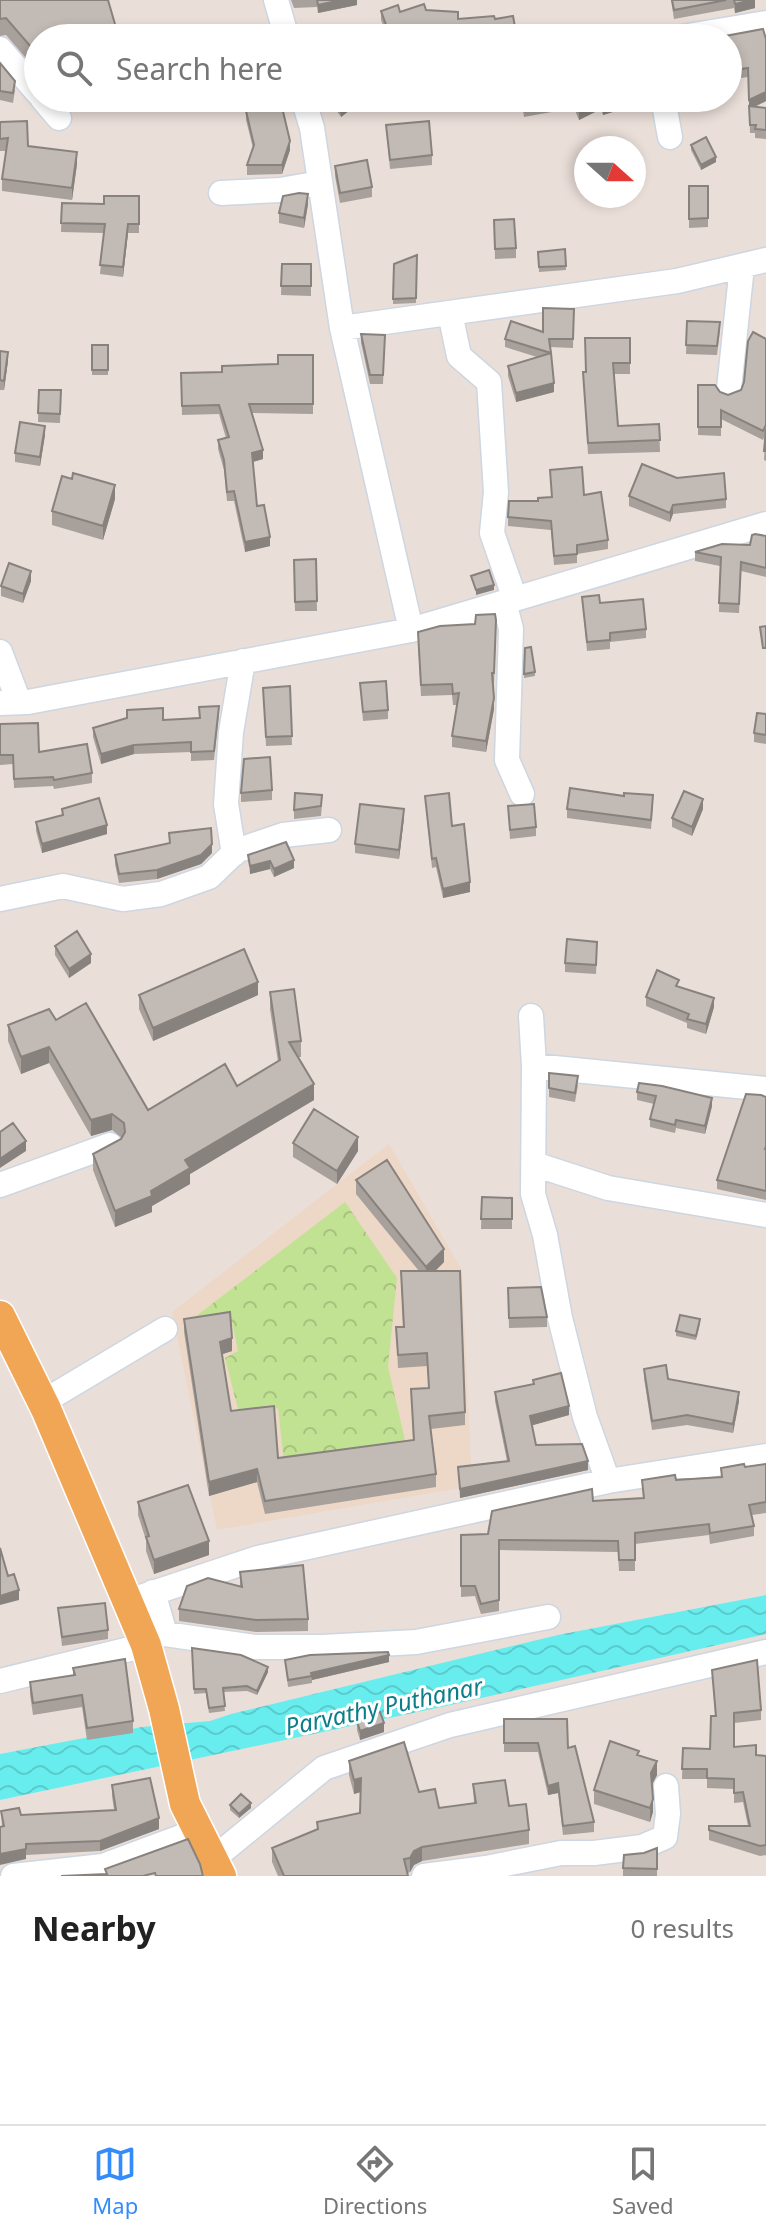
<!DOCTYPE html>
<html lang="en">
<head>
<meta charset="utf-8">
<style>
  body { margin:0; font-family:"Noto Sans",sans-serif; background:#f2f2f2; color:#222 }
  .compass { position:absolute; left:574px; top:136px; width:72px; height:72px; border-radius:50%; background:#fff; box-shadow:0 4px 12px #0003; rotate:111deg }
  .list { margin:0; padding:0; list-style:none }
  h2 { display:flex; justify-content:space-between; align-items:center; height:104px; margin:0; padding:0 32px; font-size:34px }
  h2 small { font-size:26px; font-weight:400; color:#767676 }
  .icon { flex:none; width:44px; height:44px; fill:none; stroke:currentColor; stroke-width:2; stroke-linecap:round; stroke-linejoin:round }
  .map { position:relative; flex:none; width:766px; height:1876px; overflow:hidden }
  .search { position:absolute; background:#fff; box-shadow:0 4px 12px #0003; left:24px; right:24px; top:24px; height:88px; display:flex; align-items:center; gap:20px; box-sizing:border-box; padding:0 28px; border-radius:44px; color:#767676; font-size:30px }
  .sheet { height:248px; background:#fff }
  nav { display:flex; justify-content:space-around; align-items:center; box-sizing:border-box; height:112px; border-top:2px solid #e0e0e0; background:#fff; font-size:22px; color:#767676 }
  nav a { display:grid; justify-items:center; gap:4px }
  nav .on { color:#348bfb }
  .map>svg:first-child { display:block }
  .education { fill:#edd7c7 }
  .forest { fill:url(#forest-crowns) }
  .water { fill:url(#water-waves) }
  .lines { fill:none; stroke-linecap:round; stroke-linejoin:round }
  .minor-casing { stroke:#cdd6e1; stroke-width:27 }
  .major-casing { stroke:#fff; stroke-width:33 }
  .minor { stroke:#fff; stroke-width:24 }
  .major { stroke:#f1a656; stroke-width:30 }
  .wall { fill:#a7a09b }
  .shaded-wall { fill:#88827e }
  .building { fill:#c2bab4; stroke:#88827e; stroke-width:2 }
  .labels { text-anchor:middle; stroke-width:6; stroke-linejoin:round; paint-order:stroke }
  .water-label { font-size:24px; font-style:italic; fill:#0c7e89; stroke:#fff }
</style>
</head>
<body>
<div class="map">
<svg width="766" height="1876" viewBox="0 0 766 1876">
  <defs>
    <pattern id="forest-crowns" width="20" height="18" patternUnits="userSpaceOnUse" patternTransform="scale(2)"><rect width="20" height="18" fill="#c2e293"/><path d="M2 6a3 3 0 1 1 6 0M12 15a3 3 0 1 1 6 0" fill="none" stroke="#a7c27f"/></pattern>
    <pattern id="water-waves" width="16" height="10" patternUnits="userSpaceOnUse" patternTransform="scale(2)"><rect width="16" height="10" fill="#68edef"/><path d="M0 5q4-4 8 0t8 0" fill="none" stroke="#5acbcd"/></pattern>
  </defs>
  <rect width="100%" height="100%" fill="#eaded8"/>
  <path class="education" d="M389 1144 462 1270 472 1486 217 1530 172 1312Z"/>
  <path class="forest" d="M345 1202 397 1278 388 1367 405 1440 284 1463 278 1408 240 1417 225 1358 238 1351 232 1322 196 1327 191 1320Z"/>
  <path class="water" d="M766 1595V1634L446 1706 0 1800V1754L142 1727 210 1721 231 1714 558 1635Z"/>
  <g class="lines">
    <defs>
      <path id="minor" d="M276 0 287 38
        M676 38 766 23
        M0 49 38 93
        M42 98 59 118
        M303 98 312 128 342 328 677 281 766 260
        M663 98 670 137
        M221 193 280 190 320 183
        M450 313 459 356 489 382 496 492 492 533 515 599
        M342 328 411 630
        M729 389 742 266
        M504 602 511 629 507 760 522 794
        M0 652 19 702
        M0 703 28 702 411 630 766 524
        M234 854 226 804 231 732 243 661
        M0 899 63 886 123 899 161 894 209 877 236 851 283 835 329 830
        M531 1016 534 1066 533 1194 545 1235 560 1318 585 1417 608 1481
        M534 1066 766 1089
        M534 1164 608 1188 766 1215
        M0 1185 110 1145
        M43 1402 165 1329
        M153 1592 165 1634 255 1647H322L416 1642 548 1617
        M126 1602 258 1558 608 1481 766 1456
        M0 1681 146 1645
        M213 1859 324 1768 450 1725 766 1652
        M13 1876 103 1866 197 1831
        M424 1876 486 1868 561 1853H594L642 1847 665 1837 668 1814 666 1786"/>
      <path id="major" d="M0 1316 46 1409 146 1645 164 1709 185 1804 221 1876"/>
    </defs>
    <use href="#minor" class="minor-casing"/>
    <use href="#major" class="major-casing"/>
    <use href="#minor" class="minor"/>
    <use href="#major" class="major"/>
  </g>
  <path class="wall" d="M0 0 38 38V72L6 35 0 36Z
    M291 0H357V5L318 13 317 7 294 8Z
    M671 0H755V8L735 13 734 8 674 19Z
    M426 10 458 19H495L517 38H388L381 20V11L400 12Z
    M728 38 766 39V101L755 107 766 108V139L755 138V133H750L748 77 728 80Z
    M0 63 15 90 13 103 0 100Z
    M61 98H86L71 109Z
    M328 98H353L355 106 341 117Z
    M532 98H635V105L603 115 601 109 579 120 574 108 524 117 522 103Z
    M677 98H702V104L680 105Z
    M246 111 290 150 282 174 247 175V165L253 148 246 120Z
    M0 122 28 146 77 164 72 200 2 191V179L6 151H0Z
    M386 125 432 155V165L390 169Z
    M691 145 716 162 701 170 691 150Z
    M335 166 372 187V197L340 203 335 176Z
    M689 186H708V227L689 228Z
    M139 196V233H128L123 277 100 274 104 233 61 232 62 203 104 204Z
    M308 204 304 228 279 223V213Z
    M494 220 516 248V258L495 259Z
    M565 249 566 270 539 272 538 252Z
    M417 255 416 303 393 304 394 264Z
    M282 264H311V296L281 295Z
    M574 309 573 348 550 347 554 392 516 402 508 376V366L537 357 505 347V339L543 332Z
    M687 321 720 331 717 355 686 354Z
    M361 334 385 335 383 384H370L361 343Z
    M630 338V374H614L618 426 659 424 660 452 588 454 583 372H586Z
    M766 339V461L764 460 765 435 763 440 721 419V436L698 435V385L728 395 741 390Z
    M92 345H108V375H92Z
    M0 351 8 361 4 390H0Z
    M313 355V414L252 413 263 459 253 462 257 506 270 546 245 552 234 501H227L224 470 218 449V440L226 438 219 414 182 415 181 373 222 372 278 364Z
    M39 390H61L60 423 38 422Z
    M45 435 40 466 15 462V453Z
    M550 470 584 495 608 540V549L577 554V563L554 565 551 530 508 526V517L538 501 552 498Z
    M629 496 726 499V508L673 514 670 522 629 506Z
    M115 499 103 540 52 525V511Z
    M766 536V577L741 571 739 613 719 612 720 566 695 561V552L750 545Z
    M316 559 317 611H295L294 560Z
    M31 581 23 603 1 596V586Z
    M582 597 600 603 646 629V638L610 642V649L587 651Z
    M496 631 494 684H492L494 709 486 752 452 747V736L457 705H453L452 695 421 696 418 644Z
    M525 648 535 672V676L524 678Z
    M360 683 388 710V719L363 721Z
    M290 686 292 745 266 746 263 688Z
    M766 714V744L754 742V733Z
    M219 715 214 760 191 761V752L134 754 101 764 93 737V728Z
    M0 724 39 752 92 773V783L54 789 53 786 14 788 13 764 0 765Z
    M272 790V800L241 802V793Z
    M425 796 452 826 470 892 443 898 436 867 432 868Z
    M322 804 321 816 294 819V810Z
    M653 805 651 829 567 818V809Z
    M508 806 536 827V836L510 839Z
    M62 809 107 834 42 853 36 831V822L62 815Z
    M703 809 692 836 672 827V818Z
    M404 818 399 859 355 853V844Z
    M169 833 212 853 201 864 157 879 119 883 115 864V855L169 843Z
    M248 855 294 868 274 877 270 869 250 874Z
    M55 946 91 963 69 978 55 955Z
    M597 951 596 974 565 972V963Z
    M679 987 714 1007 706 1034 687 1028V1023L646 1006V997Z
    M270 992 301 1041V1057H298L314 1100 190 1174V1184L152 1206V1212L115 1227 93 1170V1154L122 1138 112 1130 91 1136 49 1063 21 1074 8 1041V1025L56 1020 148 1110 237 1086 278 1062 270 1009Z
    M139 995H258L153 1041 139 1009Z
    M549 1073 578 1085 575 1102 549 1097Z
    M637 1092 712 1106 705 1134 676 1128 675 1133 650 1127V1119L654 1104 637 1100Z
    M766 1097V1200L717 1189V1180Z
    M293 1143 358 1151 337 1184 293 1157Z
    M356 1180 444 1262 435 1271 465 1412V1425L431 1429 436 1474V1487L265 1514 257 1482 209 1496 184 1332V1319L232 1351 222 1354 231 1411 278 1458 413 1440 411 1389 429 1388 427 1366 398 1368 396 1327H403L401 1271H419L356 1194Z
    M482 1197 512 1198V1229H481Z
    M508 1288 547 1317V1327L509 1328Z
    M700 1324 696 1340 676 1336V1331Z
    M644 1369 668 1379 739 1401 733 1433 687 1425 652 1430 644 1378Z
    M533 1380 569 1415 532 1425 536 1445 588 1470 460 1498 458 1467 507 1461 495 1401V1392L533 1384Z
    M766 1464V1513L752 1515 754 1526V1536L710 1544 709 1535 635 1544V1571H619L618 1552 499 1550V1611L481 1614 475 1596 461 1597V1535L488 1534 593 1501 643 1498 642 1480 721 1477 745 1467Z
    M138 1502 209 1555 154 1574 146 1551V1540L138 1515Z
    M240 1572 308 1619V1631L256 1632 179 1621V1609L240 1587Z
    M58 1608 108 1630V1639L62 1646Z
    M192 1648 268 1672 257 1695 247 1691 223 1692 225 1711 209 1713 206 1693 194 1694Z
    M285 1660 389 1662 312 1680V1683L288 1687Z
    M73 1668 133 1721V1733L87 1740 82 1707 33 1715 30 1694V1682L73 1676Z
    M712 1670 761 1710V1720L734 1723V1747L756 1755 766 1756V1855L760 1856 709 1840V1830L748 1826 743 1802 734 1803V1789L707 1788V1779H682L683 1748 710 1749 715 1716Z
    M504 1719 568 1748 594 1822V1832L563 1835 558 1793 548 1795 538 1752H504Z
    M357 1721 384 1732 360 1740 357 1730Z
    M639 1755 657 1775 652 1785 653 1812 650 1822 594 1804V1790Z
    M349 1761 419 1792 439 1808 474 1804 473 1784 509 1806 529 1830V1844L422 1861 414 1865 410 1872 408 1873V1876H278L272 1862V1848L317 1829V1822L360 1813V1792L354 1794 349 1775Z
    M112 1785 159 1829 100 1851 26 1855V1859L2 1826 1 1811 21 1815 114 1810 112 1796Z
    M230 1805 251 1808 239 1818 230 1810Z
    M657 1848V1876H623V1868L644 1853Z"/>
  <path class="shaded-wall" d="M341 0H357V5L318 13V5Z
    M752 0H755V8L735 13V4Z
    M766 92V101L749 109V100Z
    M71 98H86L71 109Z
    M499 98H532L499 105Z
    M628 98H635V105L603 115V106Z
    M601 100V109L579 120V111Z
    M355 102V106L341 117V112Z
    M290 141V150L282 174V165Z
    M77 152V164L72 200V188Z
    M716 157V162L701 170V165Z
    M308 194V204L304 228V218Z
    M128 224V233L123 277V267Z
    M8 352V361L4 390V381Z
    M554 383V392L516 402V393Z
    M45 426V435L40 466V457Z
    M263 450V459L252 462V453Z
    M115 485V499L103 540V526Z
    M673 505V514L670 522V513Z
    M270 537V546L245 552V542Z
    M31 571V581L23 603V594Z
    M494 585V590L476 595V590Z
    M494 698V709L486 752V741Z
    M134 745V754L101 764V754Z
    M703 799V809L692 836V827Z
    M404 809V818L399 859V850Z
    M107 825V834L42 853V844Z
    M212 844V853L201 864 157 879V870Z
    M294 860V868L274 877V869Z
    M270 861V869L250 874V866Z
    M470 882V892L443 898V889Z
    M91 954V963L69 978V969Z
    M258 982V995L153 1041V1028Z
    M714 998V1007L706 1034V1024Z
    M49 1047V1063L21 1074V1057Z
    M314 1084V1100L190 1174V1184L152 1206V1212L115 1227V1211L151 1191 185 1160Z
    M712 1098V1106L705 1134V1126Z
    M112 1114V1130L91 1136V1120Z
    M358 1137V1151L337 1184V1171Z
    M26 1141V1151L0 1168V1159Z
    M444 1249V1262L426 1280V1267Z
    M232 1338V1351L220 1355V1342Z
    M739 1392V1401L733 1433V1424Z
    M569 1406V1415L530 1426V1416Z
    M588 1461V1470L460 1498V1489Z
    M257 1469V1482L209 1496V1482Z
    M209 1541V1555L154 1574V1560Z
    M19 1590V1600L0 1605V1596Z
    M389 1655V1662L312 1680 311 1673Z
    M268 1667V1672L257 1695V1691Z
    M384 1723V1732L360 1740V1731Z
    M657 1761V1775L651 1786V1773Z
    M361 1778V1792L354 1794V1780Z
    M558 1783V1793L548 1795V1786Z
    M653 1799V1812L650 1822V1808Z
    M251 1803V1808L239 1818V1814Z
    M159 1818V1829L100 1851V1841Z
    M422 1847V1861L414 1865 410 1872V1858L414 1851Z
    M26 1849V1859L0 1865V1854Z"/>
  <path class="building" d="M0 0H108L119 38H38V55L6 18 0 19Z
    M317 0H341L318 5Z
    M672 0H726L674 10Z
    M734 0H752L735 4Z
    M424 4 426 10 458 12V19L494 16 495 19 513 16 517 38H389V33L381 11 398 5 400 12Z
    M763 29 766 39V92L749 100 748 68 728 71V38H721L720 37Z
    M271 33 274 38H264Z
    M0 63 15 81 13 93 0 91Z
    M331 98H353L355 102 341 112Z
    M533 98H628L603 106 601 100 579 111 574 99 524 108 522 103Z
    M281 103 290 141 282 165H247L254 145 246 111Z
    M749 106 766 108V130L755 129 756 125H750Z
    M27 121 28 146 77 152 72 188 2 179 8 138 0 139V122Z
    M429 121 432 155 390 160 386 125Z
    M706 137 716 157 701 165 691 145Z
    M367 160 372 187 340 193 335 166Z
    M689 186H708V218L689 219Z
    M299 193 308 194 304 218 279 213 283 196Z
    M104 196H139V224H128L123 267 100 265 105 224 61 223 62 203 104 204Z
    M514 219 516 248 495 249 494 220Z
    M565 249 566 266 539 267 538 252Z
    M417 255 416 298 393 299 394 264Z
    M282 264H311V286H281Z
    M543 308 574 309 573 339H549L551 353 505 339 511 321 543 332Z
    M687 321 720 322 717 346 686 345Z
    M753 332 766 339V425L763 431 721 410V427H698V385H715L720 392 728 395 741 390 744 382 748 341Z
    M361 334 385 335 383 375H370Z
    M585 338H630V363H613L618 426 659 424 660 440 588 443 583 372H586Z
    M92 345H108V370H92Z
    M0 351 8 352 4 381 0 380Z
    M551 353 554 383 516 393 508 366Z
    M278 355H313V404H249L263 450 252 453 257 506 264 505 270 537 245 542 234 491 227 492 224 460 218 440 229 437 219 405 182 406 181 373 222 372V366L278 364Z
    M39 390H61L60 414 38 413Z
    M20 422 45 426 40 457 15 453Z
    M766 429V451H764Z
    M642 464 677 478 724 473 726 499 673 505 670 513 629 496Z
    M582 467 584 495 601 492 608 540 577 545V554L554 556 551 521 508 517 509 501H538V498L552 497 550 470Z
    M73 473 115 485 103 526 52 511 62 476 72 479Z
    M755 534 766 536V568L741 562 739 604 719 603 721 557 695 552 722 544 750 545 752 535Z
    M316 559 317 601 295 602 294 560Z
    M9 563 31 571 23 594 1 586Z
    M489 570 494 585 476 590 471 576Z
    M599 595 600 603 643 599 646 629 610 633V640L587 642 582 597Z
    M495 614 496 620 494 673H492L494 698 486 741 452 736 459 693 453 694 452 684 421 685 418 632 440 626 475 624 476 615Z
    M766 626V648H763L760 627Z
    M531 647 535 672 524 674 525 648Z
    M386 681 388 710 363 712 360 683Z
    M290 686 292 736 266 737 263 688Z
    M219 706 214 751 191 752V742L134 745 101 754 93 728 127 718V710L163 708V720L200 718 199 707Z
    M757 713 766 714V735L754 733Z
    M38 723 39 752 87 744 92 773 54 780 53 777 14 779 13 755H0V724Z
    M270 757 272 790 241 793 244 759Z
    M570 788 624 796V793L653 795 651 820 567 809Z
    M684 791 703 799 692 827 672 818Z
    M295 793 322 795 321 806 294 810Z
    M449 793 452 826 464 824 470 882 443 889 436 858 432 859 425 796Z
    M99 798 107 825 42 844 36 822 63 815 62 809Z
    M360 804 404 809 399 850 355 844Z
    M534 804 536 827 510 830 508 806Z
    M211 828 212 844 201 855 157 870 119 874 115 855 170 843 169 833Z
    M286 842 294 860 274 869 270 861 250 866 248 855Z
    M77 931 91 954 69 969 55 946Z
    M567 939 597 942 596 965 565 963Z
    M244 949 258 982 153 1028 139 995Z
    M657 970 679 980 676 986 714 998 706 1024 687 1019 689 1014 646 997Z
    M294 989 301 1041 289 1042 314 1084 185 1160 190 1168 151 1191 152 1196 115 1211 93 1154 121 1139 125 1132 124 1123 112 1114 91 1120 49 1047 21 1057 8 1025 49 1009 56 1020 86 1003 148 1110 225 1064 237 1086 280 1060 270 992Z
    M549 1073 578 1076 575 1093 549 1088Z
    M639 1083 662 1086 712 1098 705 1126 676 1120 675 1125 650 1119 656 1096 637 1092Z
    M746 1094 761 1095 766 1097V1146L765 1149H766V1191L717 1180Z
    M314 1109 358 1137 337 1171 293 1143Z
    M13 1123 26 1141 0 1159V1132Z
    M387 1160 444 1249 426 1267 356 1180Z
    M482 1197 512 1198V1219H481Z
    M401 1271H460L465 1412 429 1416 436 1474 265 1501 257 1469 209 1482 184 1319 230 1312 232 1338 220 1342 231 1411 274 1406 278 1458 414 1440 411 1389 429 1388 427 1353 398 1355 396 1327H404Z
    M541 1287 547 1317 509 1318 508 1288Z
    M680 1315 700 1319 696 1336 676 1331Z
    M666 1365 668 1379 739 1392 733 1424 687 1415 652 1421 644 1369Z
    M561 1373 569 1406 530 1416 536 1445 582 1444 588 1461 460 1489 458 1467 509 1461 495 1392 534 1384 533 1380Z
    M744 1464 745 1467 766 1464V1502L749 1505 754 1526 710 1533 709 1524 635 1533V1560H619L618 1541 499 1540V1600L481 1604 475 1586H461V1535L488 1534 492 1511 592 1489 593 1501 644 1498 642 1480 675 1475 676 1480 722 1477 721 1468Z
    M188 1485 209 1541 154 1560 146 1537 149 1536 138 1502Z
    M0 1548 8 1576 14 1574 19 1590 0 1596Z
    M303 1565 308 1619 256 1620 179 1609 187 1586 208 1578 242 1587 240 1572Z
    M105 1603 108 1630 62 1637 58 1608Z
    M192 1648 241 1655 268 1667 257 1691 247 1686 223 1688 225 1706 209 1708 206 1689H194Z
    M388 1652 389 1655 311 1673 312 1676 288 1680 285 1660 310 1655Z
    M125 1659 133 1721 87 1728 82 1695 33 1703 30 1682 75 1675 73 1668Z
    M757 1660 761 1710 734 1713V1747L756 1745V1755L766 1756V1845L760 1846 709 1830V1826H750L743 1792 734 1793V1779L707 1778V1769H682L683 1748 710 1749 711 1716H716L712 1670Z
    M380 1712 384 1723 360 1731 357 1721Z
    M504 1719H567L568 1748 575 1746 594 1822 563 1826 558 1783 548 1786 538 1743H504Z
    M610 1741 639 1751 637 1755 657 1761 651 1773 653 1799 650 1808 594 1790Z
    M404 1742 419 1792 435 1789 439 1808 476 1803 473 1784 505 1780 509 1806 526 1804 529 1830 422 1847 414 1851 410 1858 404 1859 408 1876H284L272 1848 318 1829 317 1822 360 1813 361 1778 354 1780 349 1761Z
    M150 1778 159 1818 100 1841 26 1844V1849L0 1854V1827L4 1826 1 1811 19 1808 21 1815 116 1810 112 1785Z
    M241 1794 251 1803 239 1814 230 1805Z
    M188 1839 200 1864 203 1876H156L155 1873 143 1876H61L107 1874 105 1869Z
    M657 1848V1869L623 1868 624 1855 644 1853Z"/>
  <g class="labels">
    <g class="water-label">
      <text transform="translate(384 1707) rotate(-12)" y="8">Parvathy Puthanar</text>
    </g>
  </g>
</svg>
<svg class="compass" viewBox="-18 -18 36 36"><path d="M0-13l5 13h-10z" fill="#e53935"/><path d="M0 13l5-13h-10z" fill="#767676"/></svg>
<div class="search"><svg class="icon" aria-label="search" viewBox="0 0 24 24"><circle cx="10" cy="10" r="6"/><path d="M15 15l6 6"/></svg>Search here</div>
</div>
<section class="sheet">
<h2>Nearby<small>0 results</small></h2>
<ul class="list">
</ul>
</section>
<nav>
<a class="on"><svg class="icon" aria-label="map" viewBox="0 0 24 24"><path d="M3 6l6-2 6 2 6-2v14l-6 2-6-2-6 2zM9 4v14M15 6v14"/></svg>Map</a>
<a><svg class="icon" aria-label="directions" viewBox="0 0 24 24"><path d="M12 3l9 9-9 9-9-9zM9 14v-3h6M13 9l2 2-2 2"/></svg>Directions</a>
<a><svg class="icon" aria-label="saved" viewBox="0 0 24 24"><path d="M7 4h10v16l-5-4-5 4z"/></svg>Saved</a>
</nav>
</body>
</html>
